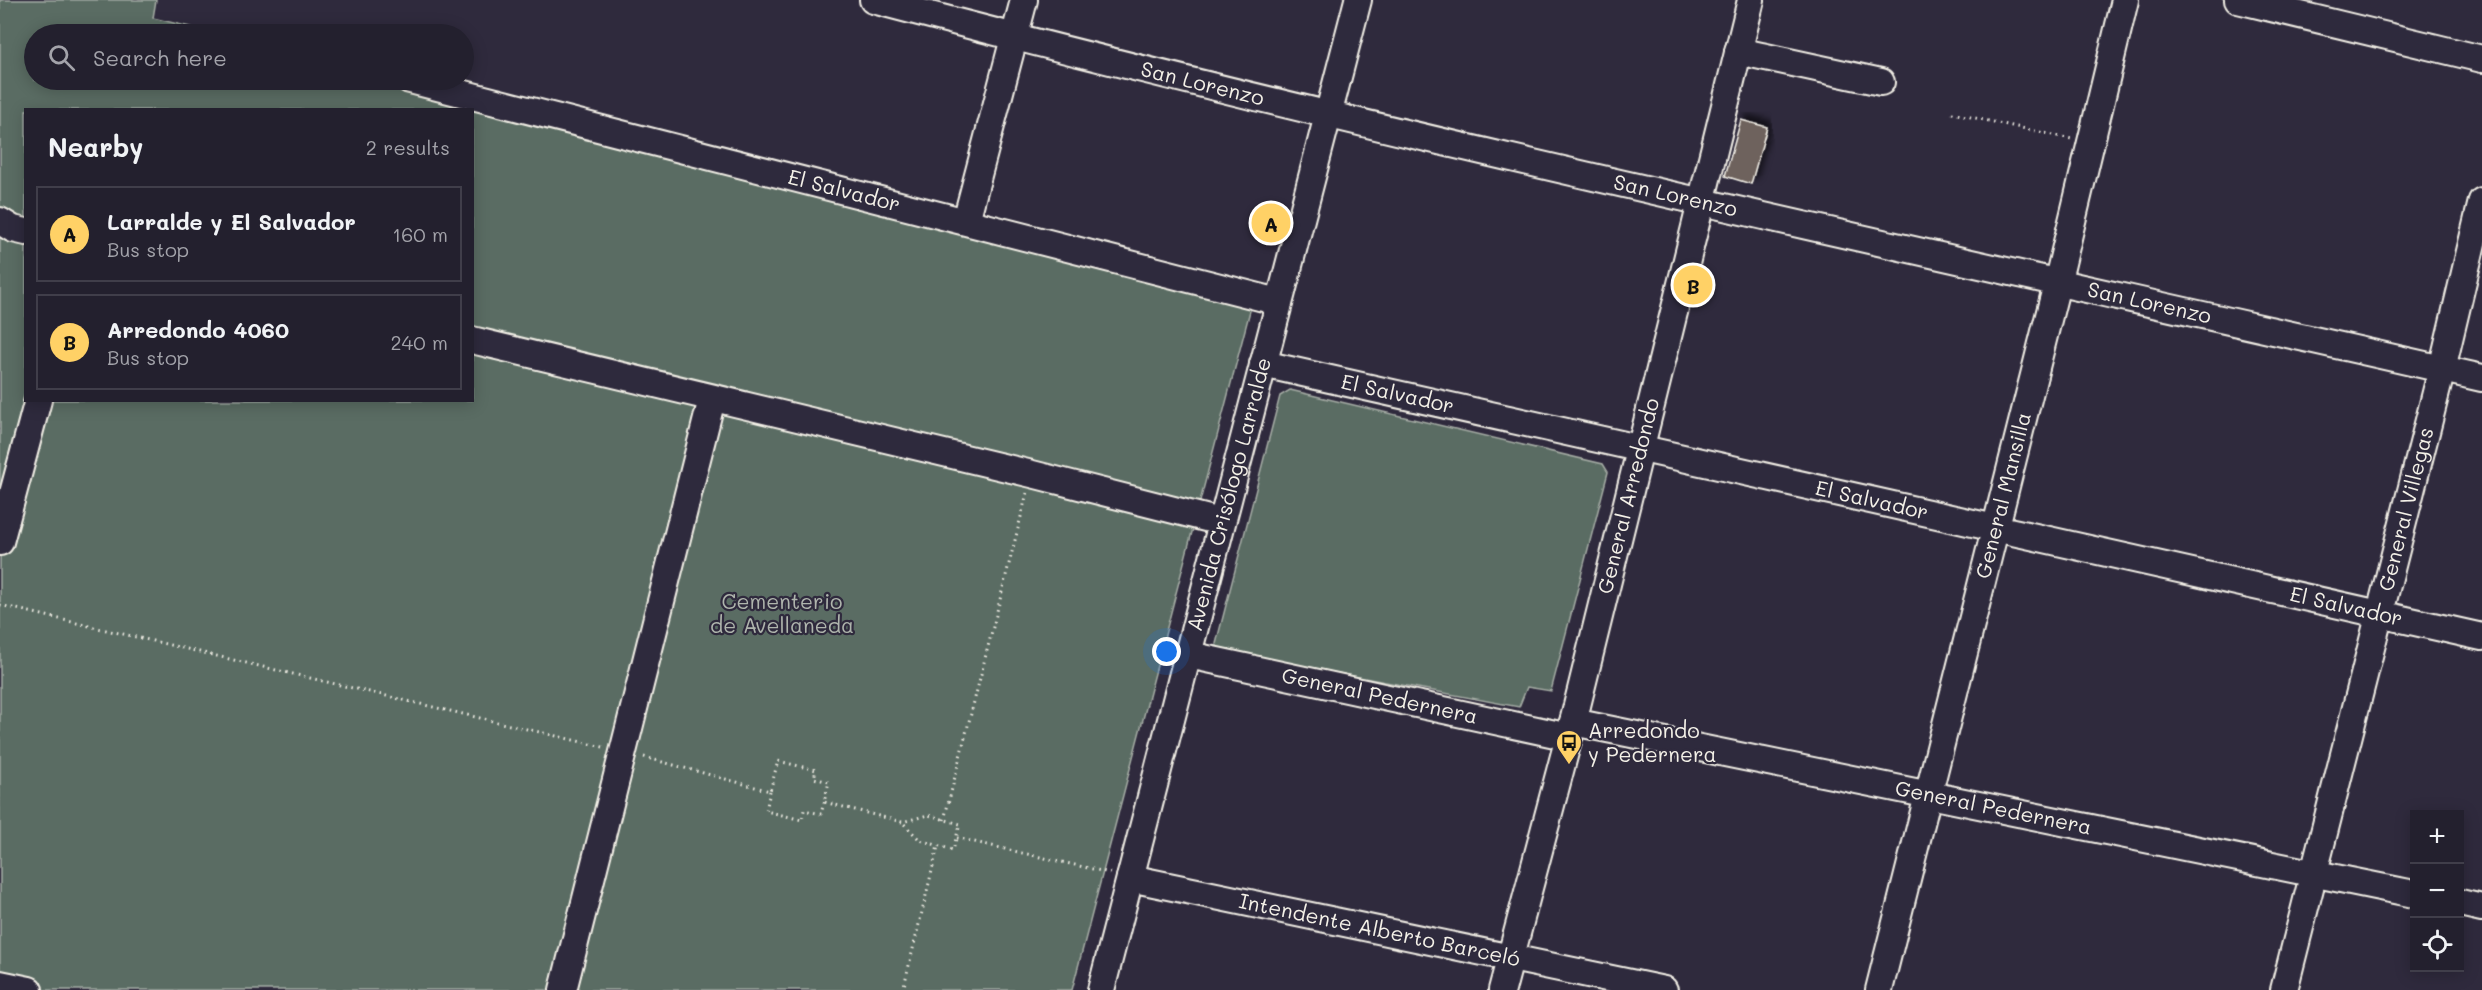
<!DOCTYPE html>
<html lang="en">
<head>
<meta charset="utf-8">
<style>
  body { margin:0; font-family:Mali,sans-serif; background:#2f2d3a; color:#f1f3f6 }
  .controls { position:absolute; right:18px; bottom:18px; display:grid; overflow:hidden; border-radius:0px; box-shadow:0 3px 15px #0003 }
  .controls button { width:54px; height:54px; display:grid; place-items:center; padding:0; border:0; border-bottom:2px solid #403e4a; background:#23202e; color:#f1f3f6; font:30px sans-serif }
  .you { position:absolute; left:1167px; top:652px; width:21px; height:21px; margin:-15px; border:4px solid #fff; border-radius:50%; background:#1a73e8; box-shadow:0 0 0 9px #1a73e833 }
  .badge { display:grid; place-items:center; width:39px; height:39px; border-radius:50%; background:#ffd166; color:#111; font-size:20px; font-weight:700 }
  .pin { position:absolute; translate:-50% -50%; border:3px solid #fff; box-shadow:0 2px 6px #0006 }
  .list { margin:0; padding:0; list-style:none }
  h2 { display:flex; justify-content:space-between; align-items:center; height:78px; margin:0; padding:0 24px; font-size:26px }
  h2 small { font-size:20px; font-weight:400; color:#a3a3aa }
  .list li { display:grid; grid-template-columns:39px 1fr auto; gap:18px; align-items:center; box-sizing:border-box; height:96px; margin:0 12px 12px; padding:0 12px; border:2px solid #403e4a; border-radius:0px }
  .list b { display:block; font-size:22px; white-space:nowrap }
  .list p { margin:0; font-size:20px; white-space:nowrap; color:#a3a3aa }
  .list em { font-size:20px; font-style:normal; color:#a3a3aa }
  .icon { flex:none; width:33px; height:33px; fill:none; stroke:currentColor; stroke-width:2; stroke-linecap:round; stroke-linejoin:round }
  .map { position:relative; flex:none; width:2482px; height:990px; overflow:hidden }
  .search { position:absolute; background:#23202e; box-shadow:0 3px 15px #0003; left:24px; top:24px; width:450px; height:66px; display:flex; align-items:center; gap:15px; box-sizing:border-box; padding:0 21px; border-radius:33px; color:#a3a3aa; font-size:22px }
  .panel { position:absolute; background:#23202e; box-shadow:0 3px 15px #0003; left:24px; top:108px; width:450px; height:294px; border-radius:0px }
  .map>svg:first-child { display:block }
  .green { fill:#5a6c64; stroke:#a7aea6; stroke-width:1.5; fill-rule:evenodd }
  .building { fill:#6e625d; stroke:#f4f1e8; stroke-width:1.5; filter:url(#shadow) }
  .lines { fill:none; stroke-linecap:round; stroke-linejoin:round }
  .minor-casing { stroke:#f4f1e8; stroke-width:30 }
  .path { stroke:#f4f1e8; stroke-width:3; stroke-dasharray:1.5 4.5; stroke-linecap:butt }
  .minor { stroke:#2f2a3d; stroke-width:26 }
  .labels { text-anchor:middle; stroke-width:4.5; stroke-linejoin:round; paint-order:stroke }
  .street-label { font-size:21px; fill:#f4f1e8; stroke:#2f2a3d }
  .park-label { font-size:21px; fill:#afb5ad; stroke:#2f2a3d }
  .poi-label { font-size:21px; fill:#f4f1e8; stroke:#2f2a3d; text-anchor:start }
</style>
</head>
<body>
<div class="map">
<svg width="2482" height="990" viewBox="0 0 2482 990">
  <defs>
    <filter id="shadow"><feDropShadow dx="5.5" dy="-5.5" stdDeviation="3" flood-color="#0009"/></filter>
  </defs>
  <rect width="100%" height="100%" fill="#2f2a3d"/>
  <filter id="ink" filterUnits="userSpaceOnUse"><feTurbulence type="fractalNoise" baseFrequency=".0167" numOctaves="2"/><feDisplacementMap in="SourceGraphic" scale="12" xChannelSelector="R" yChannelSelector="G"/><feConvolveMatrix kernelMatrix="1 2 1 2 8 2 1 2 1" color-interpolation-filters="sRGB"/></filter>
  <g filter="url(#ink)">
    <path class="green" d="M0 0H156L153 18 219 34H34V80H397L1252 303 1072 990H0ZM26 110H472V400H26Z
      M1290 390 1603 464 1608 472 1551 691 1527 687 1519 707 1220 651 1216 644 1280 396Z"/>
    <path class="building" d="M1741 120 1767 127 1751 184 1725 176Z"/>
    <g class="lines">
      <defs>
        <g id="minor">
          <path id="s1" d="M873 0C1406 141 1945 256 2482 378"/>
          <path d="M2238 0 2482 59"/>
          <path d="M1738 51 1881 82"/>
          <path id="s2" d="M410 80 1279 302"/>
          <path d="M0 221 13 229 26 232"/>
          <path d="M966 221 1024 0"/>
          <path d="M472 340 1032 474 1221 522"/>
          <path id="s3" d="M1263 364 2482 637"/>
          <path d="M0 542 38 400"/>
          <path id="s4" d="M1189 655 1569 737"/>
          <path id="s5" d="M1573 722 2414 894"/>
          <path id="s6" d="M1130 878 1664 990"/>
          <path d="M2460 903 2482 908"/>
          <path d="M0 984 29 990"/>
          <path d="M563 990 712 399"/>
          <path id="s7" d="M1101 990C1188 660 1270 330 1358 0"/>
          <path id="s8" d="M1502 990 1573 722 1751 0"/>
          <path id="s9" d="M1879 990 2057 284 2125 0"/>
          <path id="s10" d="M2284 990 2442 369 2482 201"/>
        </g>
      </defs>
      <use href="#minor" class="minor-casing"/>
      <path class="path" d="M1952 113 2072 139
        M0 605 603 747
        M644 757 770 791 778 761 816 770 814 778 829 782 824 802 902 822 928 815 960 824 953 850 920 840 902 822
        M770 791 766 811 802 820 804 810 821 814 824 802
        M944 820 1027 493
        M957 838 1110 873
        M903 990 938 846"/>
      <use href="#minor" class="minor"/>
    </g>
  </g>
  <defs>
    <symbol id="bus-pin" viewBox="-11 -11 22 30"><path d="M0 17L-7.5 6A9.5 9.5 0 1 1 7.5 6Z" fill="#ffd166" stroke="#2f2a3d"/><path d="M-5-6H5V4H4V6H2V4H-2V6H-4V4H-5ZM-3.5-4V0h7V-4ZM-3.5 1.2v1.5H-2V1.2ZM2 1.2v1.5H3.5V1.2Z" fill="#111"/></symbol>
  </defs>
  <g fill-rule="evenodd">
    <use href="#bus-pin" x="1554" y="728" width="30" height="40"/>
  </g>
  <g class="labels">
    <g class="street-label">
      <text dy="7" stroke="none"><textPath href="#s1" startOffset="340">San Lorenzo</textPath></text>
      <text dy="7" stroke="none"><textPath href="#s2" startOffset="448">El Salvador</textPath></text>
      <text dy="7" stroke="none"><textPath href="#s1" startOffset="826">San Lorenzo</textPath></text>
      <text dy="7" stroke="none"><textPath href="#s1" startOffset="1312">San Lorenzo</textPath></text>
      <text dy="7" stroke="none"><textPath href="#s3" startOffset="138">El Salvador</textPath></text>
      <text dy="7" stroke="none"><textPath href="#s7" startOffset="512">Avenida Crisólogo Larralde</textPath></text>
      <text dy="7" stroke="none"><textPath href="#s8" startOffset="510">General Arredondo</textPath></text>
      <text dy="7" stroke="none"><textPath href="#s9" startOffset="510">General Mansilla</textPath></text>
      <text dy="7" stroke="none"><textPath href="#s3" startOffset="624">El Salvador</textPath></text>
      <text dy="7" stroke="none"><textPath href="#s10" startOffset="496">General Villegas</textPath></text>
      <text dy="7" stroke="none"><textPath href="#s3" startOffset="1110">El Salvador</textPath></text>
      <text dy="7" stroke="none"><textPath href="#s4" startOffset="195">General Pedernera</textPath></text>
      <text dy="7" stroke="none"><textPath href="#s5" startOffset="429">General Pedernera</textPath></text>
      <text dy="7" stroke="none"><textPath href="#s6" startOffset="255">Intendente Alberto Barceló</textPath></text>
    </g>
    <g class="park-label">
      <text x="782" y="609">Cementerio<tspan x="782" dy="24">de Avellaneda</tspan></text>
    </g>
    <g class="poi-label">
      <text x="1588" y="738">Arredondo<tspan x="1588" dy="24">y Pedernera</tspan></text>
    </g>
  </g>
</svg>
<div class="controls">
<button>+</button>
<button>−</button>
<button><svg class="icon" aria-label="locate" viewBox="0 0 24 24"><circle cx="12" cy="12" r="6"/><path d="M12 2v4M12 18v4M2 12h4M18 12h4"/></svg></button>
</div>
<div class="you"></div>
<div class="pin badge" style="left:1271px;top:223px">A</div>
<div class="pin badge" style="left:1693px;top:285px">B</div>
<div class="search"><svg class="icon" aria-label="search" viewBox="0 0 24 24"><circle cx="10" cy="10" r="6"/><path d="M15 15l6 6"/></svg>Search here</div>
<section class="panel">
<h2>Nearby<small>2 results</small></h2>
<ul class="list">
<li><span class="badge">A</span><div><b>Larralde y El Salvador</b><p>Bus stop</p></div><em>160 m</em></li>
<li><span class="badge">B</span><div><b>Arredondo 4060</b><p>Bus stop</p></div><em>240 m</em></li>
</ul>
</section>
</div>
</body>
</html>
